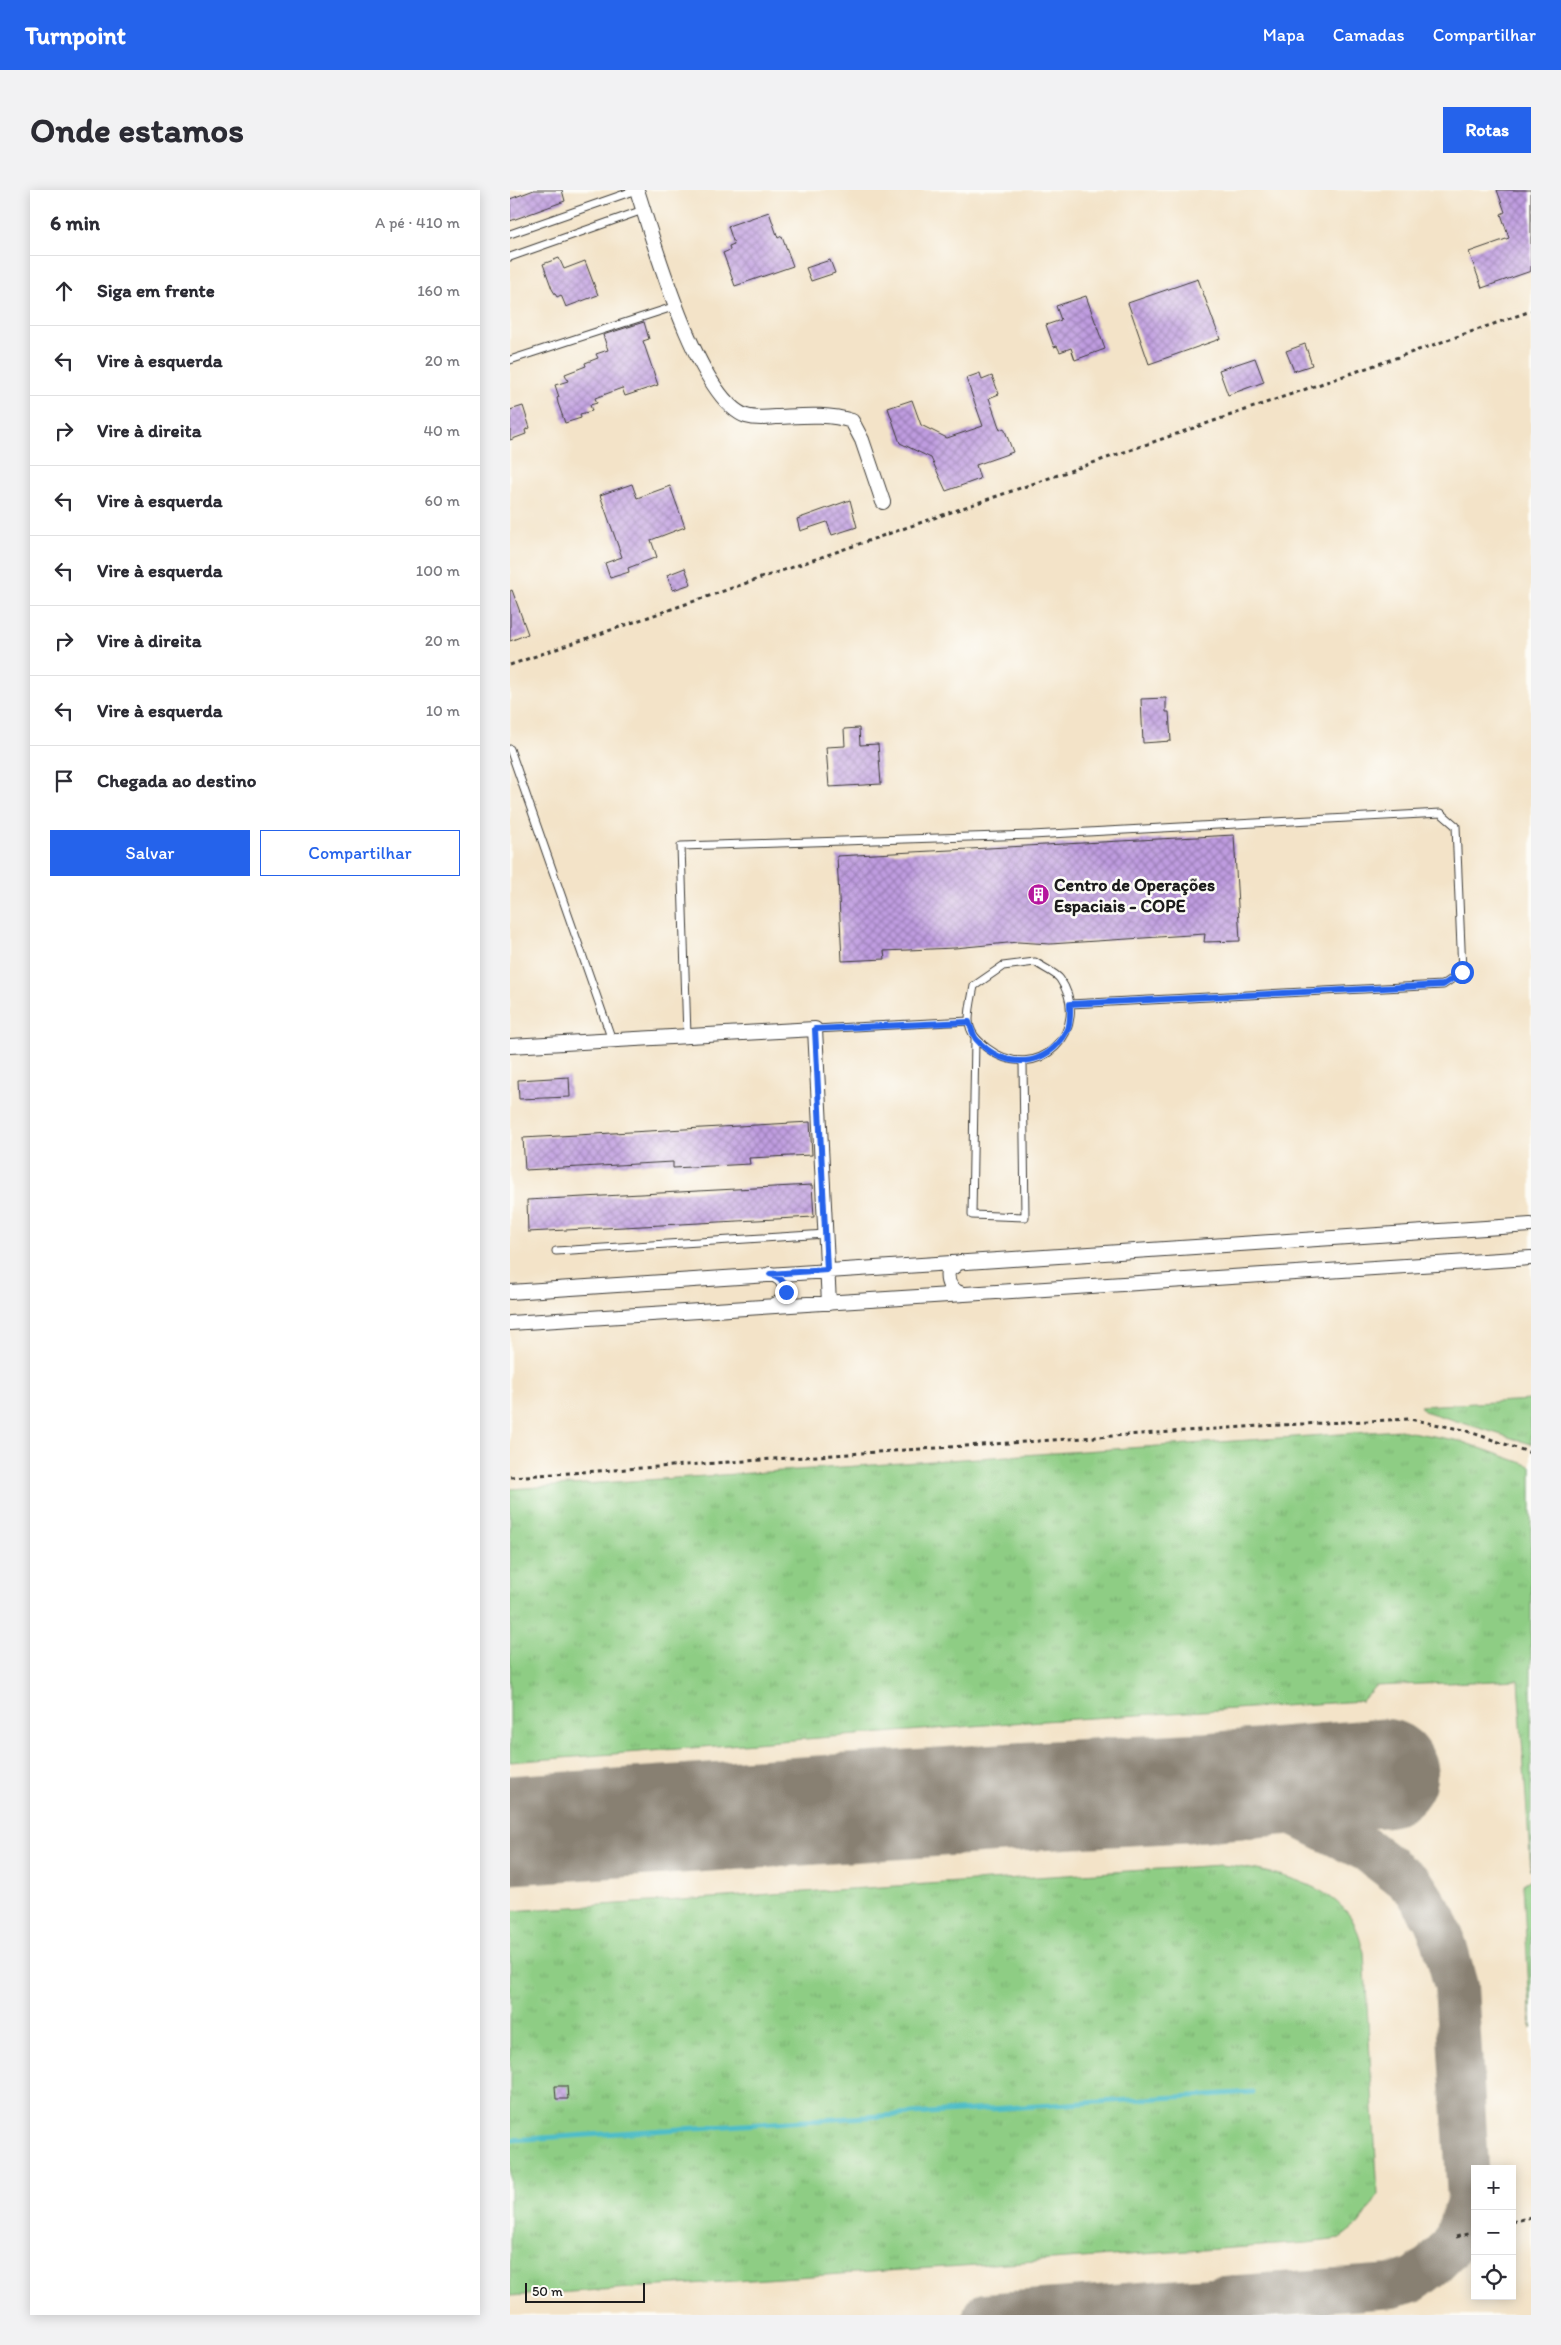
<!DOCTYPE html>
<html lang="pt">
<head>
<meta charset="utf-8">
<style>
  body { margin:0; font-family:Itim,sans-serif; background:#f2f2f3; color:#2b2b33 }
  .controls { position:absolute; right:15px; bottom:15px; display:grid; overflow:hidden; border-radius:0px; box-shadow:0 2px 12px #0003 }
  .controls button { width:45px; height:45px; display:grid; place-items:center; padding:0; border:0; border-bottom:1px solid #e1e1e2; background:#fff; color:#2b2b33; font:25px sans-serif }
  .scale { position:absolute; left:15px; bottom:12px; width:120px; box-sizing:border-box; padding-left:5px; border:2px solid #1c1c1c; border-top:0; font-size:14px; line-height:18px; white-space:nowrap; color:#1c1c1c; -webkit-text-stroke:4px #fdfcf7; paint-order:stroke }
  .stop { position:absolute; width:15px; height:15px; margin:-11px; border:4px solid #2563eb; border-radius:50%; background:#fff }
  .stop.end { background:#2563eb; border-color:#fff; box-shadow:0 1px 5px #0008 }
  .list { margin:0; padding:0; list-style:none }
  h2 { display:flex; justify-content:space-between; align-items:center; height:65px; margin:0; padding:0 20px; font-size:21px }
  h2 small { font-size:16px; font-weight:400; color:#7c7c81 }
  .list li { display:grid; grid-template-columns:32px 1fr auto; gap:15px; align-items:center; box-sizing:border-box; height:70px; padding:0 20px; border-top:1px solid #e1e1e2 }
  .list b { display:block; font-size:19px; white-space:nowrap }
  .list em { font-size:16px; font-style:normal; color:#7c7c81 }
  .actions { display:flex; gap:10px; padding:15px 20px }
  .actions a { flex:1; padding:11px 0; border:1px solid #2563eb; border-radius:0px; text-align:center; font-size:18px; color:#2563eb }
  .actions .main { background:#2563eb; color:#fff }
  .icon { flex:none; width:28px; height:28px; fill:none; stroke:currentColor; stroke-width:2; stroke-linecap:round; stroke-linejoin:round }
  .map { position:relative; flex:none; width:1021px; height:2125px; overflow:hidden; border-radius:0px }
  header { display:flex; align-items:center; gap:30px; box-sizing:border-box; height:70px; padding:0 25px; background:#2563eb; color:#fff }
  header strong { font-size:24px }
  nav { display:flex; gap:28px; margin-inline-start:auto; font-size:18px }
  .intro { display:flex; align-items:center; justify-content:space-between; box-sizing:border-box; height:120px; padding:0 30px }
  h1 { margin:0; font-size:35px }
  .button { padding:12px 22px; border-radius:0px; background:#2563eb; color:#fff; font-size:18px; font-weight:700 }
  main { display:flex; gap:30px; padding:0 30px }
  aside { flex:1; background:#fff; border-radius:0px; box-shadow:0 2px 12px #0003 }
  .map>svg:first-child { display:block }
  .grass { fill:url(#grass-tufts); stroke:#557450 }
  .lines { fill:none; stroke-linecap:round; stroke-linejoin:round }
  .stream { stroke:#4fbdc7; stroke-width:5 }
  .taxiway { stroke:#888072; stroke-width:44 }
  .runway { stroke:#888072; stroke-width:109 }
  .building { fill:url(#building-cross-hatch) }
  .lane-casing { stroke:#3c3a36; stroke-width:9 }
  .street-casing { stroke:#3c3a36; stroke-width:16 }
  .path { stroke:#3c3a36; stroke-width:3; stroke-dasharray:4 4; stroke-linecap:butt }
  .lane { stroke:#fff; stroke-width:7 }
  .street { stroke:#fff; stroke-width:14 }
  .route { stroke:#2563eb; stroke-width:6 }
  .labels { text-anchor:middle; stroke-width:5; stroke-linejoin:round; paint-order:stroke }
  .poi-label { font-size:18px; font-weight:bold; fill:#1c1c1c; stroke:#fdfcf7; text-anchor:start }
</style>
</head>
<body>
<header>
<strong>Turnpoint</strong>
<nav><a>Mapa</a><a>Camadas</a><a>Compartilhar</a></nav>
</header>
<div class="intro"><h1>Onde estamos</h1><a class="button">Rotas</a></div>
<main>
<aside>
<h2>6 min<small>A pé · 410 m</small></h2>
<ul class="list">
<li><svg class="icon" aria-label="ahead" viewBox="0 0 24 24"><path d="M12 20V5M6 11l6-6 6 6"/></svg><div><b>Siga em frente</b></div><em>160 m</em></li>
<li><svg class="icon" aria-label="left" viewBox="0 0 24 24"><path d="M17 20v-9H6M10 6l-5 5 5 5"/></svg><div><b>Vire à esquerda</b></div><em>20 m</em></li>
<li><svg class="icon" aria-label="right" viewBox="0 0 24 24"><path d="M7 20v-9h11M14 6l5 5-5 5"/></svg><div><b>Vire à direita</b></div><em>40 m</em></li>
<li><svg class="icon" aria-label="left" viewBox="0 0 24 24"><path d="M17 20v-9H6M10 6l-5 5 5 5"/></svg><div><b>Vire à esquerda</b></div><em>60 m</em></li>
<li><svg class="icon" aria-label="left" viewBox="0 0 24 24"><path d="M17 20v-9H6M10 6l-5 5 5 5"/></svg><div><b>Vire à esquerda</b></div><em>100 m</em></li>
<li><svg class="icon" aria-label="right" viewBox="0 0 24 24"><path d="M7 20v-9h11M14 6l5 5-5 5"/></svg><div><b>Vire à direita</b></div><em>20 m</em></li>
<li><svg class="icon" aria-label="left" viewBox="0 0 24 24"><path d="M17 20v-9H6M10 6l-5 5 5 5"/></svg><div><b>Vire à esquerda</b></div><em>10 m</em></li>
<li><svg class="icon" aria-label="arrive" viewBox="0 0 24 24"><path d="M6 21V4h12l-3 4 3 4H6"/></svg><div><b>Chegada ao destino</b></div></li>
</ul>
<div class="actions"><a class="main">Salvar</a><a>Compartilhar</a></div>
</aside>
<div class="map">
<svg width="1021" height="2125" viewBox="0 0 1021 2125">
  <defs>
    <pattern id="grass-tufts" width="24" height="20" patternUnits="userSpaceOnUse" patternTransform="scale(1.25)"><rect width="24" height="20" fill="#8ecd84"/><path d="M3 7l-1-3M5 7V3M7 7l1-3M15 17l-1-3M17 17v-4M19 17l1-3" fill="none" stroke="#7aaf71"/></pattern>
    <pattern id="building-cross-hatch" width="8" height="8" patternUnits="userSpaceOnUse" patternTransform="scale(1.25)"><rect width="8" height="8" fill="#bf9ce0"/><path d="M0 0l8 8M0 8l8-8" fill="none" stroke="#9a7eb5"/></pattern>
  </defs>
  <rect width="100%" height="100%" fill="#fdfcf7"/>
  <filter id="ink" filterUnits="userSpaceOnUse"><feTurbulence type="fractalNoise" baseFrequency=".02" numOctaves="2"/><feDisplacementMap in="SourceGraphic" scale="10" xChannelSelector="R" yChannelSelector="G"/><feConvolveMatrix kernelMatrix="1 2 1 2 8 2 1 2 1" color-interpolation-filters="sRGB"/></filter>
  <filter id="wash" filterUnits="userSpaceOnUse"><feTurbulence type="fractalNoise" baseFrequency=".0096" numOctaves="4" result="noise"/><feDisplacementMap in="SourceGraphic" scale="20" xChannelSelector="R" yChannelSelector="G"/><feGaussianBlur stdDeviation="1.12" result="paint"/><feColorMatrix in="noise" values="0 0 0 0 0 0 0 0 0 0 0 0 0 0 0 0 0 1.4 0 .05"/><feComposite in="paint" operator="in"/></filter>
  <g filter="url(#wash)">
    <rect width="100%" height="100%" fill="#f3e3c8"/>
    <path class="grass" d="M1021 1210V1254L914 1221 910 1216Z
      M890 1240 950 1251 1021 1276V1681L1008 1490 865 1496 852 1511 501 1533 0 1572V1299Z
      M711 1675C752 1679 814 1690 840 1726 847 1736 850 1751 854 1762L868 2005 849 2034 830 2049 797 2053 0 2106V1721Z
      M1021 1689V1838L1013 1694Z"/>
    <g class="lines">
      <path class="stream" d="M0 1950 743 1902"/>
      <path class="taxiway" d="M475 2125 883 2096 905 2089 923 2075 937 2061 946 2047 959 2009 946 1796 933 1749 925 1729 903 1695 857 1660 758 1611 731 1602 694 1597"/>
      <path class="runway" d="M0 1640 507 1607 694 1597 873 1583"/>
    </g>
    <g id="blocks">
      <path class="building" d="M24 0H52L55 11 0 31V9Z
        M987 0H1021V81L972 98 959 62 999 48 991 24 995 22Z
        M259 22 268 48 272 46 283 76 225 96 213 63 220 60 219 56 224 54 218 36Z
        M49 68 54 79 75 71 88 105 56 117 51 105 47 107 42 99 33 74Z
        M320 70 325 83 301 91 296 78Z
        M688 89 710 149 639 174 618 113Z
        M576 106 595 159 565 170 561 158 550 162 547 156 544 157 536 135 551 130 546 116Z
        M134 132 139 149 133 151 148 195 115 206 112 198 85 208 87 213 80 215 82 221 70 224 71 228 55 233 48 213 47 208 49 207 45 195 58 191 55 184 76 176 75 173 88 168 86 164 98 160 93 145Z
        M795 154 802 175 784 181 776 161Z
        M745 168 754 192 718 205 709 180Z
        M470 183 472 190 482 186 489 204 479 208 490 240 494 238 503 262 466 275 470 289 436 301 421 268 390 253 378 218 402 210 411 235 437 248 473 236 456 188Z
        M13 216 20 238 15 240 16 244 0 250V220Z
        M122 294 127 308 160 296 175 337 141 350 147 367 118 378 119 382 100 388 95 373 112 367 90 305Z
        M340 310 347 337 322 345 317 332 290 341 287 329Z
        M175 378 181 394 163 400 157 385Z
        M2 400 18 444 0 451V401Z
        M656 508V522H659L661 551 633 553 631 509Z
        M349 538 350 555 368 554 371 594 319 597 316 557 335 556 334 539Z
        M724 645 730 751 694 752 695 744 540 754 508 752 445 758 374 761 375 769 332 771 327 666Z
        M59 887 60 907 9 909 8 890Z
        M300 932 302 965 239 968 240 974 163 978V972L15 980 13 948Z
        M302 995 304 1027 18 1042 17 1010Z
        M45 1896H57L58 1909H46Z"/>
    </g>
  </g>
  <g filter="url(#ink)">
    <use href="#blocks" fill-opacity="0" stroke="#3c3a36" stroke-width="1"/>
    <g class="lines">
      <defs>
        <path id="lane" d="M0 44 126 0
          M0 67 133 20
          M0 170 166 116
          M0 559 102 850
          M525 772C532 777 546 783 550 789 584 839 528 897 477 858 468 851 459 843 459 830 459 819 462 807 464 796L493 776Z
          M305 839 459 831
          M177 846 171 656 522 645 931 623 946 636 952 782 933 795 560 814
          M465 849 462 1025 515 1027 513 873
          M46 1061 316 1044"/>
        <path id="street" d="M127 0C143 49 187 208 236 226 246 229 256 228 266 227 292 226 317 223 342 231L352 250 373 312
          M0 856 305 839 319 1113
          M450 1072 438 1081C436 1093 441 1101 453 1104
          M260 1084C279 1087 281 1111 262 1116
          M0 1102 1021 1035
          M0 1133 1021 1068"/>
      </defs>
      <use href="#lane" class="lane-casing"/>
      <use href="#street" class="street-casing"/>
      <path class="path" d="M0 475 1021 121
        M0 1287 749 1236 900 1229 954 1240 1021 1263
        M1002 2032 1021 2027
        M946 2047 965 2042"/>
      <use href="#lane" class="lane"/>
      <use href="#street" class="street"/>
    </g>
  </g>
  <g class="lines" filter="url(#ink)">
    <path class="route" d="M276 1102C275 1092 270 1086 260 1084L317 1080 305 839 459 832C461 837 463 845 466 849 494 881 537 878 557 841 561 835 560 822 560 814L933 795 952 782"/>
  </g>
  <defs>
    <symbol id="building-disc" viewBox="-11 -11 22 22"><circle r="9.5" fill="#b5179e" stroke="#fdfcf7"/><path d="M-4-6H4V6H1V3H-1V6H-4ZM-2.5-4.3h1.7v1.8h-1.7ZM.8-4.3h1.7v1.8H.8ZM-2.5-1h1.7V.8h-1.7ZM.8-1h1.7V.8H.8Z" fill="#fff"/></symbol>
  </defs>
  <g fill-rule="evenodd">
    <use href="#building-disc" x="516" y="692" width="25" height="25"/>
  </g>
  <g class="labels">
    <g class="poi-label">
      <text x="544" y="701">Centro de Operações<tspan x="544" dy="21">Espaciais - COPE</tspan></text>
    </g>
  </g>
</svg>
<div class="controls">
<button>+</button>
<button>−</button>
<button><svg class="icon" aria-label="locate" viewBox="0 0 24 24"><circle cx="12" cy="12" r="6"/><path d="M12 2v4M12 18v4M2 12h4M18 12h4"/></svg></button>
</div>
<div class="scale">50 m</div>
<div class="stop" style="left:952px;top:782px"></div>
<div class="stop end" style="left:276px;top:1102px"></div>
</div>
</main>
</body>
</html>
